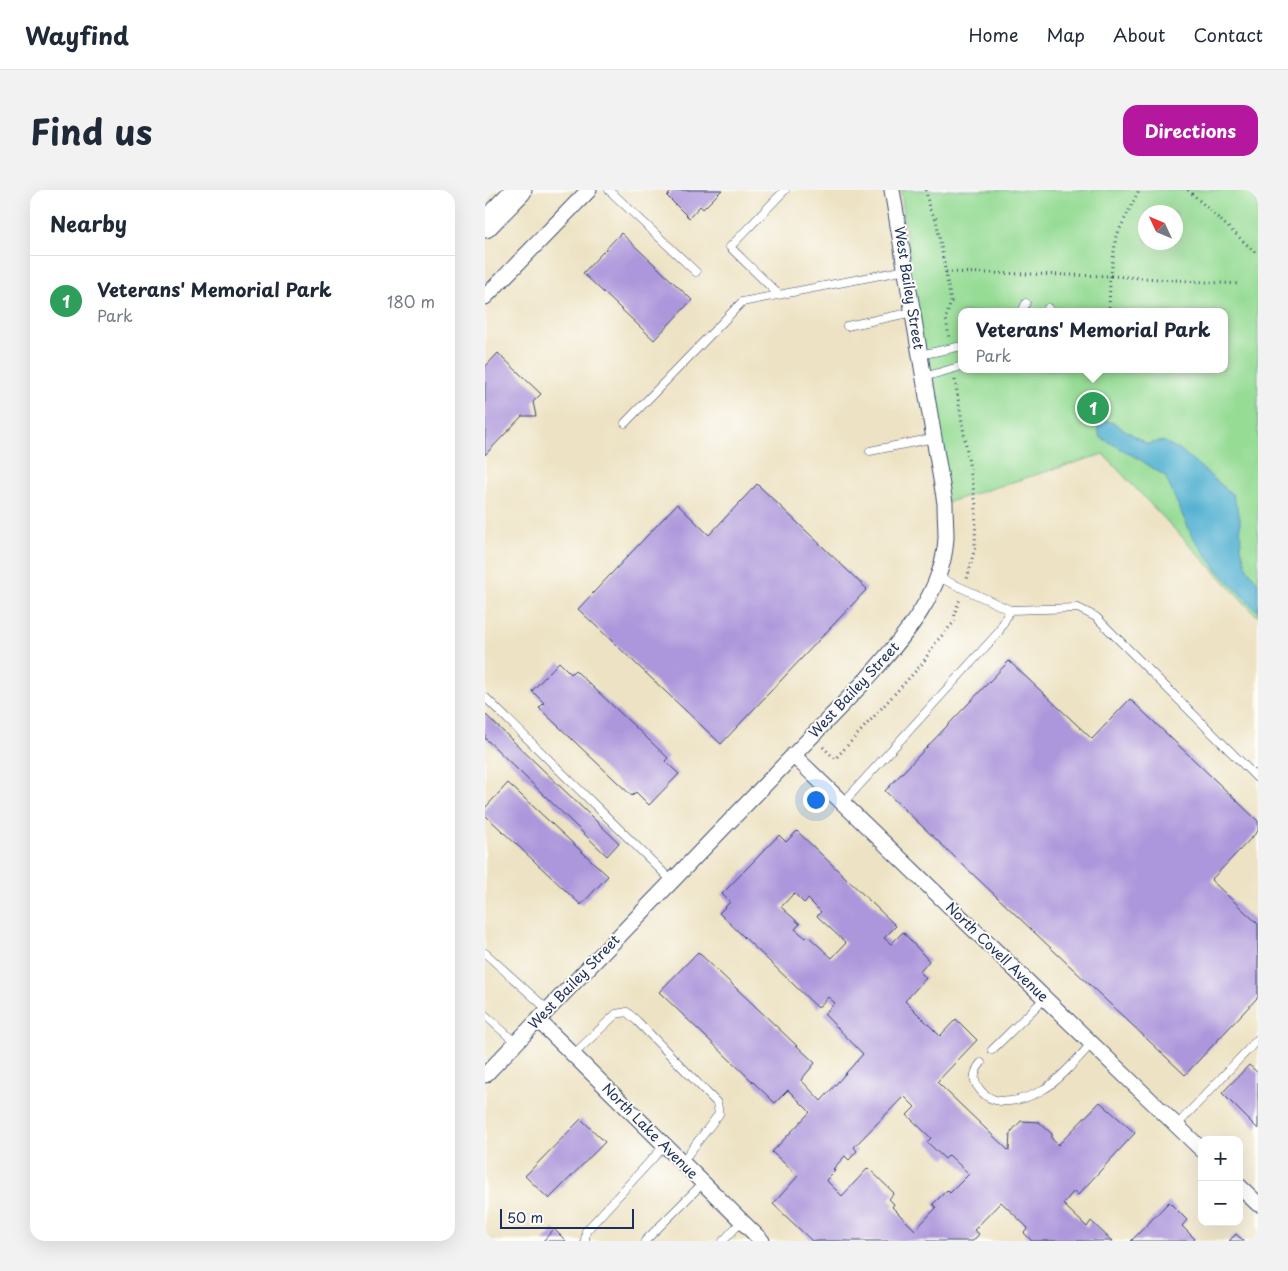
<!DOCTYPE html>
<html lang="en">
<head>
<meta charset="utf-8">
<style>
  body { margin:0; font-family:"Playpen Sans",sans-serif; background:#f2f2f3; color:#1f2937 }
  .controls { position:absolute; right:15px; bottom:15px; display:grid; overflow:hidden; border-radius:10px; box-shadow:0 5px 20px #0002 }
  .controls button { width:45px; height:45px; display:grid; place-items:center; padding:0; border:0; border-bottom:1px solid #e0e1e3; background:#fff; color:#1f2937; font:25px sans-serif }
  .compass { position:absolute; left:653px; top:15px; width:45px; height:45px; border-radius:50%; background:#fff; box-shadow:0 5px 20px #0002; rotate:314deg }
  .scale { position:absolute; left:15px; bottom:12px; width:134px; box-sizing:border-box; padding-left:5px; border:2px solid #1b2f5e; border-top:0; font-size:14px; line-height:18px; white-space:nowrap; color:#1b2f5e; -webkit-text-stroke:4px #fdfcf7; paint-order:stroke }
  .you { position:absolute; left:330px; top:609px; width:18px; height:18px; margin:-12px; border:4px solid #fff; border-radius:50%; background:#1a73e8; box-shadow:0 0 0 8px #1a73e833 }
  .badge { display:grid; place-items:center; width:32px; height:32px; border-radius:50%; background:#b5179e; color:#fff; font-size:16px; font-weight:700 }
  .pin { position:absolute; translate:-50% -50%; border:2px solid #fff; box-shadow:0 1px 5px #0006 }
  .popup { position:absolute; left:473px; top:118px; width:270px; height:65px; box-sizing:border-box; display:grid; place-content:center; border-radius:10px; background:#fff; filter:drop-shadow(0 1px 4px #0005); font-size:16px; white-space:nowrap; color:#747a83 }
  .popup b { font-size:19px; color:#1f2937 }
  .popup::after { content:''; position:absolute; left:50%; top:100%; margin-left:-10px; border:10px solid transparent; border-top-color:#fff }
  .list { margin:0; padding:0; list-style:none }
  h2 { display:flex; justify-content:space-between; align-items:center; height:65px; margin:0; padding:0 20px; font-size:21px }
  h2 small { font-size:16px; font-weight:400; color:#747a83 }
  .list li { display:grid; grid-template-columns:32px 1fr auto; gap:15px; align-items:center; box-sizing:border-box; height:90px; padding:0 20px; border-top:1px solid #e0e1e3 }
  .list b { display:block; font-size:19px; white-space:nowrap }
  .list p { margin:0; font-size:16px; white-space:nowrap; color:#747a83 }
  .list em { font-size:16px; font-style:normal; color:#747a83 }
  .map { position:relative; flex:none; width:773px; height:1051px; overflow:hidden; border-radius:15px }
  header { display:flex; align-items:center; gap:30px; box-sizing:border-box; height:70px; padding:0 25px; background:#fff; border-bottom:1px solid #e0e1e3 }
  header strong { font-size:24px }
  nav { display:flex; gap:28px; margin-inline-start:auto; font-size:18px }
  .intro { display:flex; align-items:center; justify-content:space-between; box-sizing:border-box; height:120px; padding:0 30px }
  h1 { margin:0; font-size:35px }
  .button { padding:12px 22px; border-radius:15px; background:#b5179e; color:#fff; font-size:18px; font-weight:700 }
  main { display:flex; gap:30px; padding:0 30px }
  aside { flex:1; background:#fff; border-radius:15px; box-shadow:0 5px 20px #0002 }
  .map>svg:first-child { display:block }
  .green { fill:#96dc95; stroke:#58867a; fill-rule:evenodd }
  .water { fill:#54b2d3; stroke:#387098 }
  .building { fill:#ad97dc; fill-rule:evenodd }
  .lines { fill:none; stroke-linecap:round; stroke-linejoin:round }
  .service-casing { stroke:#3a4a6d; stroke-width:9 }
  .minor-casing { stroke:#3a4a6d; stroke-width:17 }
  .trunk-casing { stroke:#3a4a6d; stroke-width:27 }
  .path { stroke:#3a4a6d; stroke-width:3; stroke-dasharray:1 4; stroke-linecap:butt }
  .service { stroke:#fff; stroke-width:8 }
  .minor { stroke:#fff; stroke-width:15 }
  .trunk { stroke:#fff; stroke-width:25 }
  .labels { text-anchor:middle; stroke-width:4; stroke-linejoin:round; paint-order:stroke }
  .street-label { font-size:14px; fill:#1b2f5e; stroke:#fdfcf7 }
</style>
</head>
<body>
<header>
<strong>Wayfind</strong>
<nav><a>Home</a><a>Map</a><a>About</a><a>Contact</a></nav>
</header>
<div class="intro"><h1>Find us</h1><a class="button">Directions</a></div>
<main>
<aside>
<h2>Nearby<small></small></h2>
<ul class="list">
<li><span class="badge" style="background:#2e9e5b">1</span><div><b>Veterans' Memorial Park</b><p>Park</p></div><em>180 m</em></li>
</ul>
</aside>
<div class="map">
<svg width="773" height="1051" viewBox="0 0 773 1051">
  <rect width="100%" height="100%" fill="#fdfcf7"/>
  <filter id="ink" filterUnits="userSpaceOnUse"><feTurbulence type="fractalNoise" baseFrequency=".02" numOctaves="2"/><feDisplacementMap in="SourceGraphic" scale="10" xChannelSelector="R" yChannelSelector="G"/><feConvolveMatrix kernelMatrix="1 2 1 2 8 2 1 2 1" color-interpolation-filters="sRGB"/></filter>
  <filter id="wash" filterUnits="userSpaceOnUse"><feTurbulence type="fractalNoise" baseFrequency=".0096" numOctaves="4" result="noise"/><feDisplacementMap in="SourceGraphic" scale="20" xChannelSelector="R" yChannelSelector="G"/><feGaussianBlur stdDeviation="1.12" result="paint"/><feColorMatrix in="noise" values="0 0 0 0 0 0 0 0 0 0 0 0 0 0 0 0 0 1.4 0 .05"/><feComposite in="paint" operator="in"/></filter>
  <g filter="url(#wash)">
    <rect width="100%" height="100%" fill="#ede2c3"/>
    <path class="green" d="M416 0H773V427L618 264 460 313 435 165ZM661 22H691V52H661ZM477 122H739V179H477Z"/>
    <path class="water" d="M619 230 629 233 662 254 678 251 698 262 748 305 755 328 756 357 762 378 773 392V422L732 380 706 344 680 286 654 269 615 247 612 236Z"/>
    <g id="blocks">
      <path class="building" d="M188 0H237L218 19 215 16 204 28 182 6Z
        M136 43 207 110 169 150 98 83Z
        M13 163 56 204 48 212 51 226H37L0 265V177Z
        M272 294 382 399 236 554 93 419 192 314 224 345Z
        M524 471 607 549 645 509 773 631V641L726 690 773 734V807L700 885 400 601Z
        M74 472 86 484 90 480 183 568 180 571 194 584 164 615 151 602 147 606 54 518 59 513 47 501Z
        M0 524 134 653 122 666 0 548Z
        M23 593 123 686 96 715 0 625V618Z
        M312 641 411 736 399 748 406 754 418 742 444 771 435 782 441 788 420 811 455 846 471 829 492 850 452 892 524 961 525 943 536 931 554 932 567 944V949L573 955 615 912 650 943 593 1005 589 1001 578 1014 602 1037 606 1031 627 1051H547L539 1043 543 1038 516 1012 489 1040 494 1044 488 1051H327L288 1014 313 986 287 962 325 922 303 900 290 913 174 802 213 762 330 873 316 890 336 911 378 864 339 824 350 813 343 807 333 818 234 723 245 712 237 704 294 645 301 652ZM309 703 319 713 323 709 336 722 332 726 361 753 347 768 323 746 321 748 310 739 315 734 296 717ZM419 906 430 917 422 925 446 948 442 952 460 969 464 965 484 984 465 1003 462 1000 448 1014 451 1018 430 1040 407 1017 409 1014 404 1009 409 1003 383 978 357 1006 341 990 350 981 348 979 360 966 364 970 372 961 369 957Z
        M764 875 773 883V939L737 903Z
        M96 929 120 952 64 1009 40 986Z
        M684 1012 702 1030 697 1036 710 1049 708 1051H646Z
        M69 1039 81 1051H58Z
        M751 1044 759 1051H744Z"/>
    </g>
  </g>
  <g filter="url(#ink)">
    <use href="#blocks" fill-opacity="0" stroke="#3a4a6d" stroke-width="1"/>
    <g class="lines">
      <defs>
        <path id="service" d="M124 0 211 82
          M294 105 245 57 300 0
          M537 122 541 113
          M561 122 563 118
          M362 136 428 122
          M435 165 477 156
          M439 187 477 176
          M140 233 257 112 421 80
          M385 261 449 248
          M453 387 525 420 593 418 611 427 773 589
          M0 507 187 691
          M358 613 513 443 525 420
          M0 763 63 820
          M0 825 31 853
          M507 860 560 808
          M88 865 131 824 142 822 152 831 232 913 234 924 197 972
          M496 873C490 880 487 889 493 897 508 920 539 911 559 899 575 890 594 867 607 853
          M692 935 773 849
          M100 1051 101 1041 180 955
          M160 1051 218 993
          M238 1051 257 1031"/>
        <path id="minor" d="M0 107 104 0
          M308 565 717 960
          M53 830 277 1051
          M0 885 381 490C416 450 458 405 461 348 461 337 460 325 460 313L407 0
          M754 996 773 1014"/>
        <path id="trunk" d="M0 35 34 0"/>
      </defs>
      <use href="#service" class="service-casing"/>
      <use href="#minor" class="minor-casing"/>
      <use href="#trunk" class="trunk-casing"/>
      <path class="path" d="M441 0 444 18 451 29 466 112 461 128 464 147
        M703 0 771 63
        M461 82 626 86 753 94
        M624 122 625 91 631 47 654 0
        M470 190 491 315 490 357 482 389
        M338 557 350 569 437 474 451 452 469 432 470 422 475 409"/>
      <use href="#service" class="service"/>
      <use href="#minor" class="minor"/>
      <use href="#trunk" class="trunk"/>
    </g>
  </g>
  <g class="labels">
    <g class="street-label">
      <text transform="translate(424 98) rotate(81)" y="5">West Bailey Street</text>
      <text transform="translate(369 500) rotate(-47)" y="5">West Bailey Street</text>
      <text transform="translate(512 762) rotate(44)" y="5">North Covell Avenue</text>
      <text transform="translate(89 792) rotate(-46)" y="5">West Bailey Street</text>
      <text transform="translate(165 941) rotate(45)" y="5">North Lake Avenue</text>
    </g>
  </g>
</svg>
<div class="controls">
<button>+</button>
<button>−</button>
</div>
<svg class="compass" viewBox="-18 -18 36 36"><path d="M0-13l5 13h-10z" fill="#e53935"/><path d="M0 13l5-13h-10z" fill="#747a83"/></svg>
<div class="scale">50 m</div>
<div class="you"></div>
<div class="pin badge" style="left:608px;top:218px;background:#2e9e5b">1</div>
<div class="popup"><b>Veterans' Memorial Park</b>Park</div>
</div>
</main>
</body>
</html>
